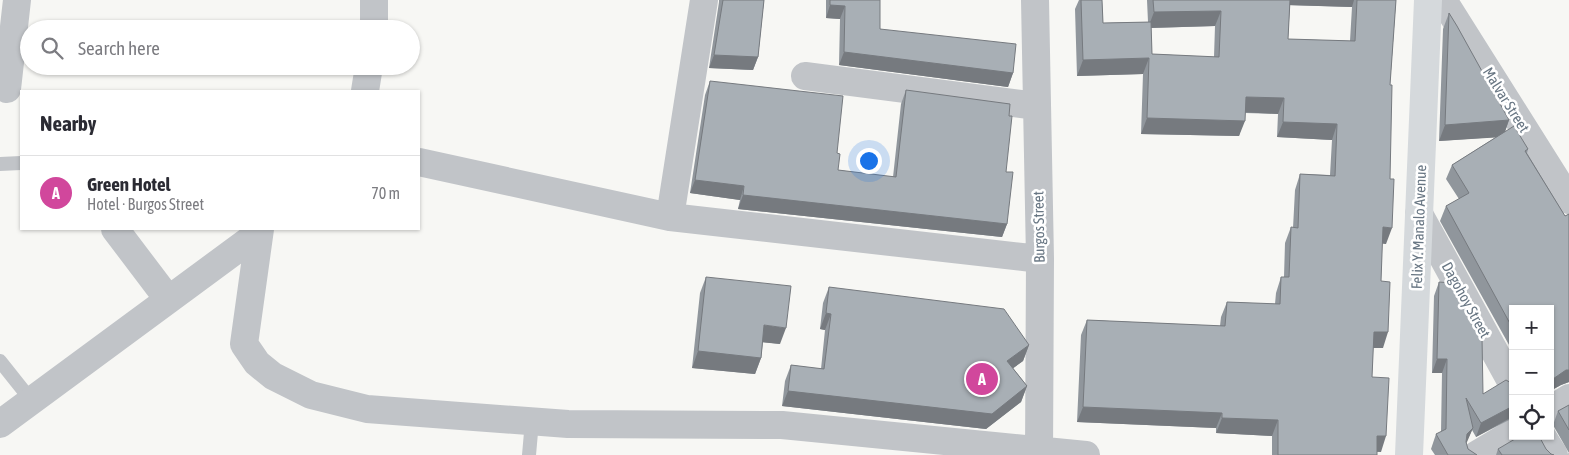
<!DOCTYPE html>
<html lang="en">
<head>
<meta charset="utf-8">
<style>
  body { margin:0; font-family:"Asap Condensed",sans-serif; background:#f7f7f7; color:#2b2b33 }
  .controls { position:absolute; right:15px; bottom:15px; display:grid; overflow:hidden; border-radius:0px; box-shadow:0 1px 4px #0004 }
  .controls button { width:45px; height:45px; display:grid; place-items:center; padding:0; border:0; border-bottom:1px solid #e1e1e2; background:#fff; color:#2b2b33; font:25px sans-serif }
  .you { position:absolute; left:868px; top:160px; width:18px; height:18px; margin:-12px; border:4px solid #fff; border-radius:50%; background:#1a73e8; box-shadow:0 0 0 8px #1a73e833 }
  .badge { display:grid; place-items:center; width:32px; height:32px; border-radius:50%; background:#0b8043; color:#fff; font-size:16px; font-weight:700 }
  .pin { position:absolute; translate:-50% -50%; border:2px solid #fff; box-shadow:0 1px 5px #0006 }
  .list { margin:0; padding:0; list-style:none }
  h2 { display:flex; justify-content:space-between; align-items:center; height:65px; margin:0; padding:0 20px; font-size:21px }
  h2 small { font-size:16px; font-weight:400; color:#7c7c81 }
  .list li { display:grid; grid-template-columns:32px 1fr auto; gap:15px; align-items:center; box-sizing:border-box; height:75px; padding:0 20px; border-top:1px solid #e1e1e2 }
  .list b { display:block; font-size:19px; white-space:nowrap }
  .list p { margin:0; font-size:16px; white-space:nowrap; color:#7c7c81 }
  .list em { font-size:16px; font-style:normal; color:#7c7c81 }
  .icon { flex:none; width:28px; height:28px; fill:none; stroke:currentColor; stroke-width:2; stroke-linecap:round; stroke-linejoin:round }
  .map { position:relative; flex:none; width:1569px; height:455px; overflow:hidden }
  .search { position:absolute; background:#fff; box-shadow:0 1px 4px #0004; left:20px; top:20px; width:400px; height:55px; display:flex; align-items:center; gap:12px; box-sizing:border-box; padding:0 18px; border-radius:28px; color:#7c7c81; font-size:19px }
  .panel { position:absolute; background:#fff; box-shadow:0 1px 4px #0004; left:20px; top:90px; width:400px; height:140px; border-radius:0px }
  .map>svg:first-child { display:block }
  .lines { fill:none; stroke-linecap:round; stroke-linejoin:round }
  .service { stroke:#c1c4c8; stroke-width:14 }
  .minor { stroke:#c1c4c8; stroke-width:28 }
  .secondary { stroke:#d5d9dc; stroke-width:28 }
  .wall { fill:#90969c; fill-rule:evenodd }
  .shaded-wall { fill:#767a7f }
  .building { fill:#a8afb5; stroke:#767a7f }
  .labels { text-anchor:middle; stroke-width:5; stroke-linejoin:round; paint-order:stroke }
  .street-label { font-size:15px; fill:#687683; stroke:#fff }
</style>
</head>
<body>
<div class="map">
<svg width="1569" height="455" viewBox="0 0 1569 455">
  <rect width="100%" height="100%" fill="#f7f7f4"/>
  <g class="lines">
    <path class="service" d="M0 164 21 163
      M0 361 31 400
      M529 455 532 421"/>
    <path class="minor" d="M374 0V29
      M1035 0 1040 259 1039 455
      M1443 0 1569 200
      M805 76 1037 106
      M7 89 17 0
      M365 91 369 66
      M419 162 670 217 1040 259
      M1419 214 1513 385
      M670 217 704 0
      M115 229 168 299
      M260 229 244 344 257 363 273 376 311 395 367 409 568 424 782 425 1086 455
      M1550 410 1569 398
      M0 424 259 233
      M1542 436 1554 455
      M1476 455 1513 433"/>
    <path class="secondary" d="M1409 455 1428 0"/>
  </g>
  <path class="wall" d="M719 0H764L758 57 753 70 709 68 719 2Z
    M826 0H880V29L1013 73 1008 87 839 65 840 19 826 18Z
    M1079 0H1102L1103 23 1148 22 1147 0H1396L1390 85 1386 244 1382 243 1381 281 1383 348H1373L1372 377 1381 452H1377V455H1272V436L1216 433V428L1077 422 1081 335 1087 320 1220 326 1221 317 1227 302 1275 304 1276 293 1281 277H1284L1285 243 1291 227 1293 228 1295 190 1300 174 1330 175 1332 140 1277 137 1278 114 1245 113 1239 136 1141 134 1143 74 1077 76 1075 9ZM1290 5 1352 7 1350 41 1288 39ZM1215 26 1214 57 1152 54 1151 28Z
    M1449 13 1509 120 1505 132 1528 149 1527 153 1565 216 1569 214V382L1561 385 1550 391V309H1513V352L1440 221 1446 206 1459 199 1446 179 1452 165 1496 137 1439 141 1443 29Z
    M710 81 837 153 838 170 893 177 901 104 906 90 1006 172 1007 224 1002 237 738 209 740 200 690 193 705 95Z
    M706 277 780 344 763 342 761 358 755 374 692 368 700 293Z
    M1439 282 1483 394 1513 384V418L1476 437 1472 430 1466 443 1468 449 1477 455H1435L1431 449 1436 434 1441 432 1442 373H1432L1434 296Z
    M829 287 1029 345 1023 361 1013 368 1027 386 1021 402 986 429 782 406 785 381 791 365 821 369 825 330 820 329 823 303Z
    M1569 405V455L1568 454 1569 453 1553 425 1558 411Z
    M1498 449H1546L1551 454 1554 455H1496Z"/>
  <path class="shaded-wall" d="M1286 0H1354L1352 7 1284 5Z
    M830 5 845 6 840 19 826 18Z
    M1221 11 1215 26 1148 28 1154 12Z
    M844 52 1013 73 1008 87 839 65Z
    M714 55 758 57 753 70 709 68Z
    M1149 58 1143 74 1077 76 1083 60Z
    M1246 97 1284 98 1278 114 1240 112Z
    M1147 118 1245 121 1239 136 1141 134Z
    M1509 120 1503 137 1439 141 1445 125Z
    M1283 122 1337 124 1332 140 1277 137Z
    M695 180 744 186 740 200 690 193Z
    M743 195 1007 224 1002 237 738 209Z
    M1383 227 1392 228 1386 244 1377 243Z
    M826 313 831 314 825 330 820 329Z
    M764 325 786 328 780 344 759 342Z
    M1374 332H1388L1383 348H1368Z
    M1029 345 1023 361 1001 377 1007 361Z
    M698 351 761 358 755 374 692 368Z
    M1437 359H1447L1442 373H1432Z
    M1566 370H1569V382L1561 385 1550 391V381Z
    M1027 386 1021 402 986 429 782 406 788 391Z
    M1513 406 1512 417 1476 437 1481 423Z
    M1083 407 1222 413 1216 428 1077 422Z
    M1222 418 1278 420 1272 436 1216 433Z
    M1473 428 1467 442 1462 448 1467 434Z
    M1377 436H1386L1381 452 1372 451Z"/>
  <path class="building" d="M723 0H764L758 57 714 55Z
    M830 0H880V29L1016 44 1013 73 844 52 845 6 830 5Z
    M1081 0H1102L1103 23 1151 22 1152 54 1219 57 1221 11 1154 12 1153 0H1290L1288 39 1355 41 1357 0H1396L1390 85H1392L1390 179H1394L1392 228 1383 227 1381 281 1390 282 1388 332H1374L1372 377 1389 378 1386 436H1377V455H1278V420L1222 418V413L1083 407 1087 320 1225 326 1227 302 1280 304 1281 277H1289L1291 227 1298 228 1300 174 1335 176 1337 124 1283 122 1284 98 1246 97 1245 121 1147 118 1149 58 1083 60Z
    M1449 13 1457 26 1509 120 1445 125Z
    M710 81 843 96 837 153 840 154 838 170 896 177 906 90 1010 104 1009 116H1012L1006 172H1013L1007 224 743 195 744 186 695 180Z
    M1514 126 1528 149 1525 151 1565 216 1569 214V370H1566L1550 381V309H1513V329L1446 206 1469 193 1452 165Z
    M706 277 791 286 786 328 764 325 761 358 698 351Z
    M1439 282 1452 283 1482 338 1483 394 1506 380 1513 384V406L1481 423 1466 398 1473 428 1467 434 1466 442 1468 449 1477 455H1448L1436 434 1446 429 1447 359H1437Z
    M829 287 1004 309 1029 345 1007 361 1027 386 992 414 788 391 791 365 824 369 831 314 826 313Z
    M1569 405V430L1558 411Z
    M1520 436H1539L1546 449 1551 454 1554 455H1502L1498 449Z"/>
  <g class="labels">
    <g class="street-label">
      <text transform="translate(1506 100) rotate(58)" y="5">Malvar Street</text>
      <text transform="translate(1039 227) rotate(-91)" y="5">Burgos Street</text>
      <text transform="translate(1419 227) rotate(-88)" y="5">Felix Y. Manalo Avenue</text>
      <text transform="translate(1466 300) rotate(61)" y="5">Dagohoy Street</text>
    </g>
  </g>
</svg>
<div class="controls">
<button>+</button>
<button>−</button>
<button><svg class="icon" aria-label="locate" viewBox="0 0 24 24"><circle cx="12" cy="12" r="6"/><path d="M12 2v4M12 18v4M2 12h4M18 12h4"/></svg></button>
</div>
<div class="you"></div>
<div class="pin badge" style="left:982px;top:379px;background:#d1479c">A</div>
<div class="search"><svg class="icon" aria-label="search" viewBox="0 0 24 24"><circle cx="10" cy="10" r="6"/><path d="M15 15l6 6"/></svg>Search here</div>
<section class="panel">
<h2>Nearby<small></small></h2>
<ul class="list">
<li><span class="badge" style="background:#d1479c">A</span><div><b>Green Hotel</b><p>Hotel · Burgos Street</p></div><em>70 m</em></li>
</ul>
</section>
</div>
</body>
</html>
